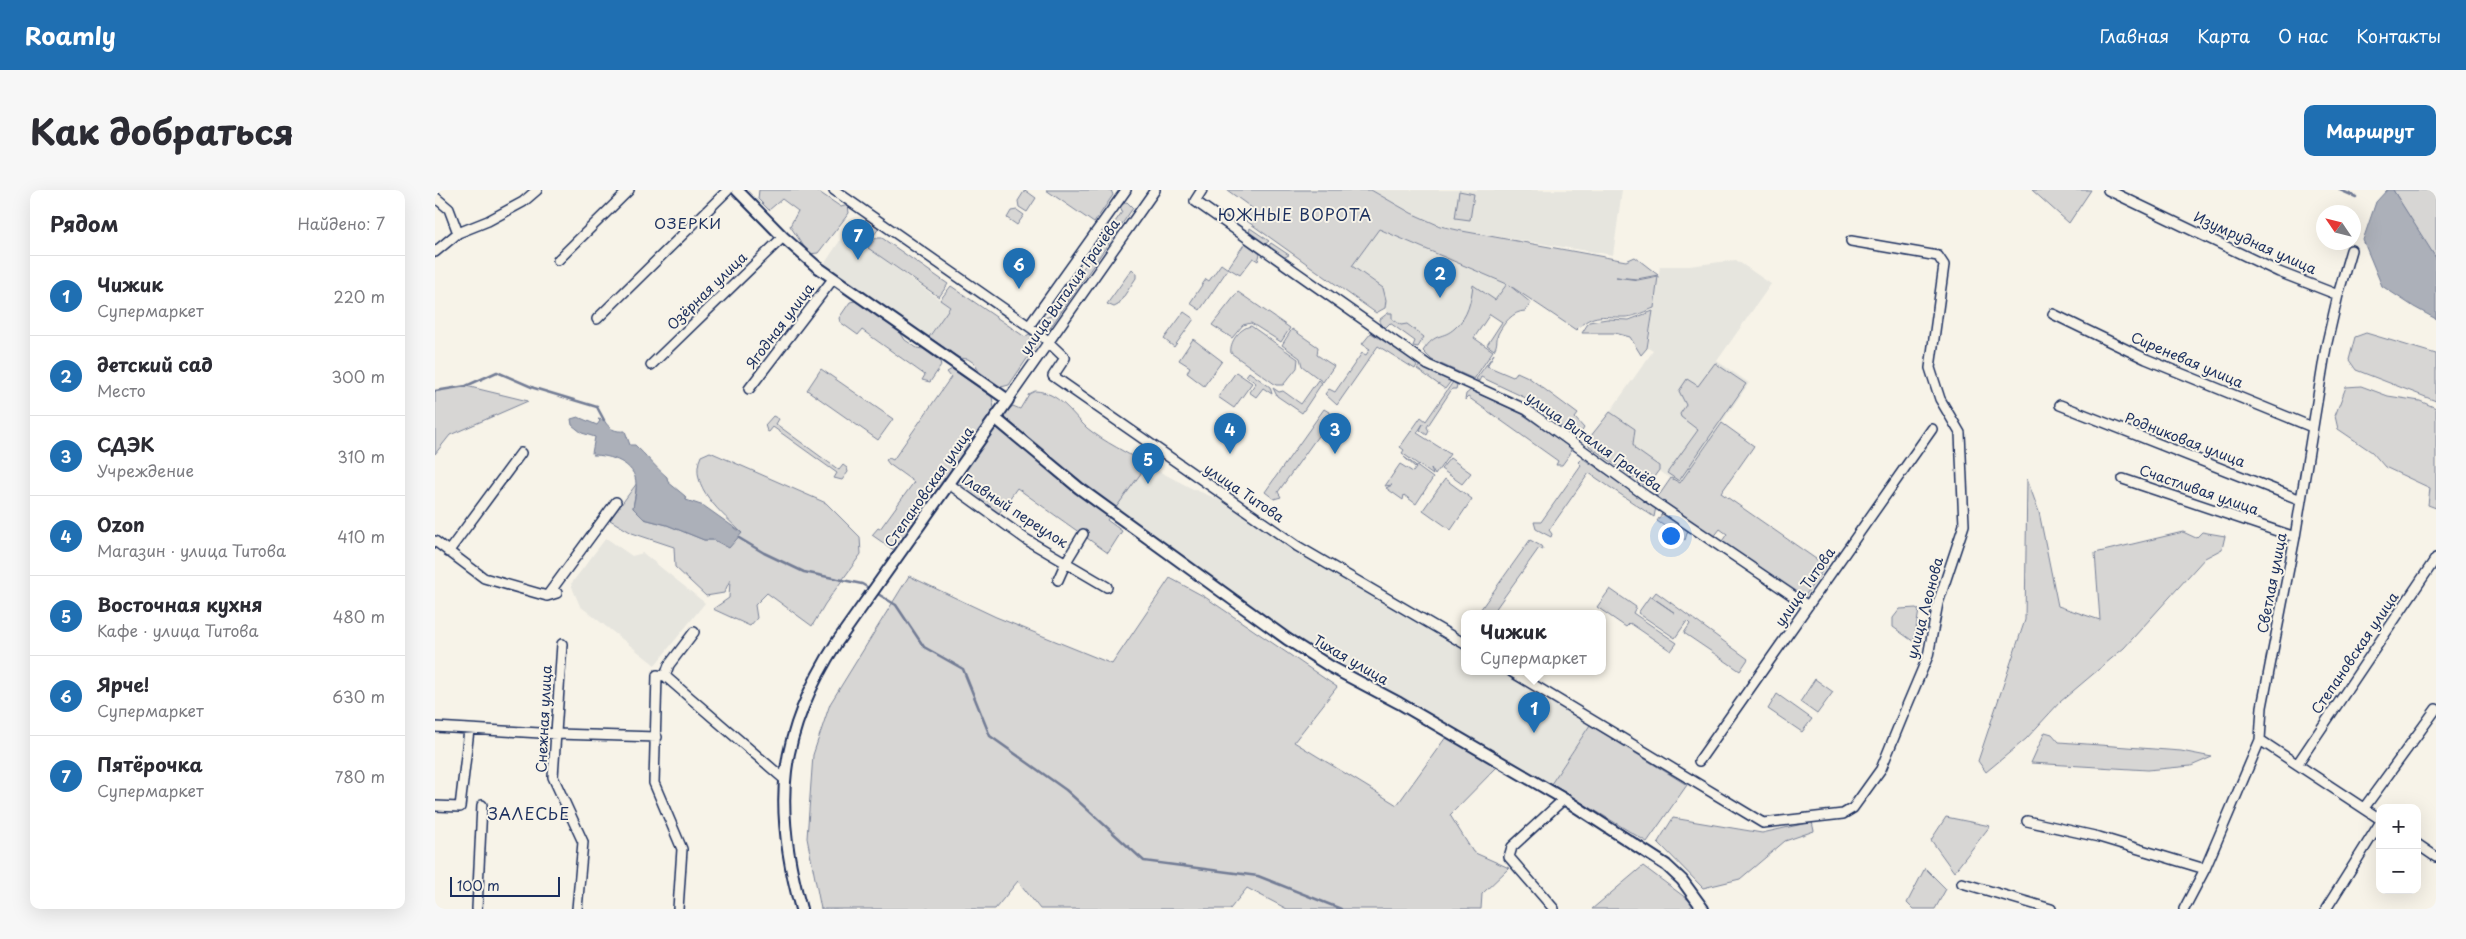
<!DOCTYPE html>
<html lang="ru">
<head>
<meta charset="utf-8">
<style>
  body { margin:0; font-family:"Playpen Sans",sans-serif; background:#f7f7f7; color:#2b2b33 }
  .controls { position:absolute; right:15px; bottom:15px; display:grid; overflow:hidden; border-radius:10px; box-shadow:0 5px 20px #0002 }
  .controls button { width:45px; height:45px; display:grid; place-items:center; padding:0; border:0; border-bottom:1px solid #e1e1e2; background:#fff; color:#2b2b33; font:25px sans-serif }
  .compass { position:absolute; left:1881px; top:15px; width:45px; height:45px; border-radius:50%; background:#fff; box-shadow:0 5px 20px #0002; rotate:305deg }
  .scale { position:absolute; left:15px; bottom:12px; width:110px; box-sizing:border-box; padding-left:5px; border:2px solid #1b2f5e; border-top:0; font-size:14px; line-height:18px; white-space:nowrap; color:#1b2f5e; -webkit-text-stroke:4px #f7f3e8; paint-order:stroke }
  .you { position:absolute; left:1235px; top:345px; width:18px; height:18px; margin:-12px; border:4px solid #fff; border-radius:50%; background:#1a73e8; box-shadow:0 0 0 8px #1a73e833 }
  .badge { display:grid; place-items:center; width:32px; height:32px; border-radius:50%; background:#1f6fb2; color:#fff; font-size:16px; font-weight:700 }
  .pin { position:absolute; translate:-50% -41px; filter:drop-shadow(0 1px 2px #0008) }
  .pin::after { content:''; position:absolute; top:26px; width:18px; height:15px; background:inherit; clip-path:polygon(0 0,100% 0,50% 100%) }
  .popup { position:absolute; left:1026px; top:420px; width:145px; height:65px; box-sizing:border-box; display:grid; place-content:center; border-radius:10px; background:#fff; filter:drop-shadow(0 1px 4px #0005); font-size:16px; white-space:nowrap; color:#7c7c81 }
  .popup b { font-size:19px; color:#2b2b33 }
  .popup::after { content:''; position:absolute; left:50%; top:100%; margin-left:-10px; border:10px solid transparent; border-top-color:#fff }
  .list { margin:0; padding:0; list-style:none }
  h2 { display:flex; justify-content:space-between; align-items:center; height:65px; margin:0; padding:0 20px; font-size:21px }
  h2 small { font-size:16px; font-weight:400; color:#7c7c81 }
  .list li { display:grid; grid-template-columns:32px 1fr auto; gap:15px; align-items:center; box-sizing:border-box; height:80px; padding:0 20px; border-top:1px solid #e1e1e2 }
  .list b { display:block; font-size:19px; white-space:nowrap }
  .list p { margin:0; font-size:16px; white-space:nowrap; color:#7c7c81 }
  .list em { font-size:16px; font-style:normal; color:#7c7c81 }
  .map { position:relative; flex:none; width:2001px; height:719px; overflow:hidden; border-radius:10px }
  header { display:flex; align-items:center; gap:30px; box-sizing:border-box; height:70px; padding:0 25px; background:#1f6fb2; color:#fff }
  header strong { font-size:24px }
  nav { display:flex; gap:28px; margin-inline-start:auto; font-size:18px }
  .intro { display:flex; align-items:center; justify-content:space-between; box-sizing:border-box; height:120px; padding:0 30px }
  h1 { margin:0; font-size:35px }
  .button { padding:12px 22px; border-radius:10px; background:#1f6fb2; color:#fff; font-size:18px; font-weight:700 }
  main { display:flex; gap:30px; padding:0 30px }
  aside { flex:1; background:#fff; border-radius:10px; box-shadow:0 5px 20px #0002 }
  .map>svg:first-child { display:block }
  .built { fill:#e6e5de }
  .green { fill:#d7d6d4; stroke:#798299 }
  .water { fill:#acb0b9; stroke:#727c95 }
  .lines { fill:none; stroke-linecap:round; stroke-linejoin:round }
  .stream { stroke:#727c95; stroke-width:2.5 }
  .minor-casing { stroke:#1b2f5e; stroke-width:12 }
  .tertiary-casing { stroke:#1b2f5e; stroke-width:14 }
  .minor { stroke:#f7f3e8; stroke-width:9 }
  .tertiary { stroke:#f7f3e8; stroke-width:10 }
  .labels { text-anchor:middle; stroke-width:4; stroke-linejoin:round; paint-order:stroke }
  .street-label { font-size:14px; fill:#1b2f5e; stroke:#f7f3e8 }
  .neighbourhood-label { font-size:15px; letter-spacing:1px; fill:#1b2f5e; stroke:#f7f3e8 }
  .quarter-label { font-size:16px; letter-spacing:1px; fill:#1b2f5e; stroke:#f7f3e8 }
</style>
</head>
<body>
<header>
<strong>Roamly</strong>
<nav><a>Главная</a><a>Карта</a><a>О нас</a><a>Контакты</a></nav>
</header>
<div class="intro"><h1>Как добраться</h1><a class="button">Маршрут</a></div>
<main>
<aside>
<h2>Рядом<small>Найдено: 7</small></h2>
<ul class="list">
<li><span class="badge">1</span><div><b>Чижик</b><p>Супермаркет</p></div><em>220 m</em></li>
<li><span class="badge">2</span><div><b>детский сад</b><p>Место</p></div><em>300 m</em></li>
<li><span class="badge">3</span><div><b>СДЭК</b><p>Учреждение</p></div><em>310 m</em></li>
<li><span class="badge">4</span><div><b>Ozon</b><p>Магазин · улица Титова</p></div><em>410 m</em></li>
<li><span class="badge">5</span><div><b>Восточная кухня</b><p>Кафе · улица Титова</p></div><em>480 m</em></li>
<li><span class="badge">6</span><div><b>Ярче!</b><p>Супермаркет</p></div><em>630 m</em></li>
<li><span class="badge">7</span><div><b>Пятёрочка</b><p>Супермаркет</p></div><em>780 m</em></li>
</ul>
</aside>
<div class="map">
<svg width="2001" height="719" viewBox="0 0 2001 719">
  <rect width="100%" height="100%" fill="#f7f3e8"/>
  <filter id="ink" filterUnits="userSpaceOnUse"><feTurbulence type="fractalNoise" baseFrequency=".02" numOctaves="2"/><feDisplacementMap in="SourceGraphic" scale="10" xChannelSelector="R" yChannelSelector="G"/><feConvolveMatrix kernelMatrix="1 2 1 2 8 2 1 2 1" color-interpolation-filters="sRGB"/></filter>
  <g filter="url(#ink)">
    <path class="built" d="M936 0H1187L1178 65 1027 41 1005 36 976 23Z
      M943 39 1072 94 1015 175 951 129 954 124 950 118 951 110 917 76Z
      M410 43 417 51 430 60 433 58 515 117 491 150 388 76Z
      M1301 70 1336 94 1282 171 1314 193 1244 294 1223 280 1157 247 1218 161 1213 158 1225 76H1254Z
      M712 275 758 299 785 310 1030 460V482H1066L1155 535 1114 596 851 441 744 364 679 320Z
      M171 348 197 366 208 363 270 413 220 475 145 416 139 402 136 394Z"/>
    <path class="green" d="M324 0H381L406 17 413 15 414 23 383 63 374 64 355 36 363 21 347 9 334 20 323 9Z
      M590 0 601 8 592 22 584 17 583 11Z
      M611 0H676L678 5 659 33Z
      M792 0H936L976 23 1005 36 1027 41 1191 71 1200 67 1223 85 1202 89 1181 87 1203 90 1223 86 1219 118C1211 121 1201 126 1192 127 1169 128 1159 121 1141 140L1074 95 1096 113 1090 121C1078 121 1068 134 1063 144 1061 150 1063 154 1059 160L1052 155 1067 132 1055 124 1039 148 1058 161 1039 189 997 170 988 161C1001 141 1007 150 1020 138 1033 127 1036 111 1038 95L1060 110 1072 94 944 39 917 76 948 98 951 110 950 118 941 123 809 29 817 18Z
      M1597 0H1656L1634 33Z
      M1958 0H2001V68L1997 64Z
      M1024 1 1039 4 1035 30 1020 28Z
      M692 12 698 18 613 141 607 139 605 135 606 129 615 126 687 22 685 16Z
      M582 20 589 25 582 35 572 28 576 21Z
      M431 29 444 38 429 59 417 49Z
      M815 38 834 51 829 55 814 44Z
      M441 48H447L513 94 504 107 433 58Z
      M810 53 825 64 823 71 818 68 805 85 793 78Z
      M836 53 854 65 848 68 832 58Z
      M786 74 793 79 765 120 755 113 771 89 774 91Z
      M697 79 701 83V88L683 115 679 117 672 114Z
      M516 96 590 147 594 144 602 149V154L574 195 566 197 545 183 539 173 533 169 524 168 494 147 515 117 505 110Z
      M803 102 855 138 846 152 816 133 808 135 797 148 777 135Z
      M420 111 465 142 470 150 482 158 488 159 505 171 506 176 495 192 487 190 490 185 427 140 423 145 405 132 404 128 415 112Z
      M1218 121 1212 158 1206 165 1195 147 1180 143H1147L1154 132 1172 129 1194 130Z
      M749 122 759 129 739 157 729 149Z
      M953 123H957V129L966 135 972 134 989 147 983 157 978 156 980 151 955 133 950 138 945 136V129Z
      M816 136 863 169 862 178 848 195H841L796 163C794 152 805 138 816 136Z
      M857 139 883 157 882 165 899 176 888 192 867 176 865 168 847 155Z
      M936 143 983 173 980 179 943 156 902 215 890 204 894 199 900 202 927 163 931 165 935 159 927 154Z
      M1931 143 2001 164V211L1921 180 1914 170 1920 147Z
      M758 149 787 171 769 196 752 183 755 177 744 170Z
      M1059 164 1052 176 1078 187 1082 182 1093 187 1143 224 1140 228 1149 238 1144 246 1135 244 1095 210 1046 187 1044 191 1041 189Z
      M1280 173 1311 194 1244 291 1232 283 1263 240 1246 227 1245 224 1251 215 1244 201 1252 189 1263 196Z
      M985 175 1016 191 1010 199 982 179Z
      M386 179 458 229 443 250 372 200Z
      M517 179 557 207 559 218 460 361 437 345 443 338 445 339 479 292 454 274 451 270 454 268 458 270 516 187 512 182Z
      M801 182 817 193 799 218 783 207Z
      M814 182 835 197 837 204 828 198 821 207 814 202 821 193 811 186Z
      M883 190 887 193 867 223 842 206 838 198 844 202 848 201 866 214Z
      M1018 192 1022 195 1021 199H1017L992 237 994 241 992 245 985 240 988 234 982 243 1015 264 1000 285 996 278 998 285 967 263 969 260 965 257 986 227 991 231Z
      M31 196 93 211 15 245 0 264V201Z
      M1926 196 1953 206 1985 211 2001 218V318L1993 315 1995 298 1950 277 1937 262 1903 239 1900 226 1911 197Z
      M1036 200 1087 224 1136 258 1135 264 1127 275H1121L1123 271 1033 207 1030 210 1031 204Z
      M600 201C624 202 636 223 652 238 669 252 693 263 712 275L672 330 687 341 673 363 582 298 562 326 521 294 572 221 578 216 585 219 594 204Z
      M889 219 902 227V230L895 229 843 302 846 307 839 309 830 302Z
      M1175 222 1200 239 1198 254 1200 259 1224 276V280L1213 295H1209L1154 256 1155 247Z
      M338 226 344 229 341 234 404 280 408 275 412 278 413 282 407 290 399 288 402 283 338 237 334 242 332 241 330 235Z
      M1287 233 1319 256 1286 303 1391 376 1367 410 1285 354 1292 344 1285 339 1278 348 1219 306 1225 304 1236 288 1245 293Z
      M275 262 391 313 425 347 426 364 390 414 377 436 332 403 320 415 322 428 315 436 278 419 294 408 295 390 289 403 271 406 240 377 239 357 197 343 175 330 202 293 198 318 209 329 232 335 269 350H279L307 343C288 324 252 296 266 266Z
      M969 267 998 288 981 314 969 305 968 310 951 298 957 295 950 296 965 274 978 282 981 278Z
      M1015 268 1036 283 1027 294 1006 279Z
      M1147 268 1221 317 1219 327 1154 283 1114 340 1117 344 1116 347 1101 339 1099 332H1106L1146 275 1143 272Z
      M1010 289 1037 309 1016 340 988 320Z
      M1592 289 1604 322 1623 416 1665 430 1660 363 1748 342 1761 348 1767 342 1790 346 1787 359 1770 368 1689 458 1625 512 1591 549 1551 582 1543 571 1590 430Z
      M1229 321 1253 340 1250 350 1222 331Z
      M1095 350 1106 356 1108 360 1104 358 1057 424H1038L1043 423Z
      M474 386 561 427 677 474 735 388 770 407 902 497 859 552 962 615 1011 547 1062 577 1015 625 1038 662 1074 678 1047 704 1046 719H852L812 698 795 719H605L583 691 560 719H386L372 648 378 565 395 514Z
      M1175 399 1201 417 1198 423 1242 453 1236 461 1195 433 1191 437 1162 417Z
      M1221 402 1313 469 1305 481 1249 443 1255 434 1252 431 1240 448 1203 423 1215 406 1240 423 1217 407Z
      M1481 418 1484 420 1479 452 1458 437V428L1465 419Z
      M1380 489 1398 502 1382 524 1365 512Z
      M1342 504 1377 529 1367 542 1333 519Z
      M1155 535 1252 595 1212 652 1116 594Z
      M1610 542 1617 544 1624 552 1746 561 1777 567 1756 576 1713 580 1596 573Z
      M1511 627 1555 636 1519 682 1496 650Z
      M1238 628 1327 643 1377 632 1379 641 1350 651 1305 689 1268 698 1223 652Z
      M1208 676 1259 714 1253 719H1157Z
      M1490 678 1511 699 1500 719H1478L1472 713Z"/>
    <path class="water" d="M1952 0H1958L2001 68V129L1979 117 1947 96 1928 50 1941 12Z
      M143 227 162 235 165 231 163 229 169 230C174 239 180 242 190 241L195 255H200C211 265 220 277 232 287L233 292 250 306 251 310 269 316 307 343 294 358 279 350H269L232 335 209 329 198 318C199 310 202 302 201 294 201 273 175 265 158 265L157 263 160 247 147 243 137 235 136 229Z"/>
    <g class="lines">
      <path class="stream" d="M1905 0 1921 7
        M0 201 31 196 62 182 99 198 162 217 169 230
        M304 348 329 363 369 382 427 394 432 397
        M443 404 461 415 489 457 528 479 555 546 631 600 709 671 823 686 906 719"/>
      <defs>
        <path id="minor" d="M399 0 605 144 630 168 618 186 862 356 1030 454
          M767 0 760 11 993 175 1092 220 1211 306 1373 416
          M1673 0 1844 82 1903 105
          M0 7 14 19 23 43
          M0 62 23 43 53 31 88 12 102 0
          M123 70 194 0
          M1618 124 1711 169 1877 237
          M162 129 293 0
          M594 136 691 0
          M216 175 348 47
          M314 199 398 89
          M573 210 720 0
          M1625 215 1866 310
          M1688 289 1860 347
          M514 294 592 350 672 397
          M0 351 49 388 112 406 122 403
          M13 362 86 263
          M623 390 631 372 648 344
          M112 406 181 312
          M259 442 234 475 230 486 349 589
          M127 454 118 587 148 652 142 719
          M1077 482 1328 633 1408 624 1418 618 1446 579 1471 518 1493 466 1503 413 1529 335 1525 243 1505 209 1495 178 1509 75 1503 66 1416 51
          M230 486 222 485 219 593 247 659 243 719
          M0 537 122 544 222 547
          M1825 550 1945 629
          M1264 571 1497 239
          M1863 573 2001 368
          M0 616 25 617 34 540
          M1929 618 2001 519
          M1592 631 1664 647 1770 679
          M1982 654 2001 667
          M1527 693 1616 719
          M42 719 47 615
          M1119 719 1074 667 1077 657 1129 609
          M1749 719 1770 679 1825 550 1827 517 1860 347 1891 157 1903 105 1916 60
          M1891 719 1945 633"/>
        <path id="tertiary" d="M302 0 348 47 381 76 573 210 402 452C343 544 337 615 366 719
          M560 228 644 298 852 449 896 477 964 513 1129 609 1231 675 1247 690 1268 719"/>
      </defs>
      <use href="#minor" class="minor-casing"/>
      <use href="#tertiary" class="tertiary-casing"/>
      <use href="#minor" class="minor"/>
      <use href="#tertiary" class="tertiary"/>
    </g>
  </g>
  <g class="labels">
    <g class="street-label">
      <text transform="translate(1820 53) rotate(24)" y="5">Изумрудная улица</text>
      <text transform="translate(635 97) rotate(-55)" y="5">улица Виталия Грачёва</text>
      <text transform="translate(272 101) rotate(-44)" y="5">Озёрная улица</text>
      <text transform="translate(345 136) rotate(-53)" y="5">Ягодная улица</text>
      <text transform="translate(1752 170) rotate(23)" y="5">Сиреневая улица</text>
      <text transform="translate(1750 250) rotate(21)" y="5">Родниковая улица</text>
      <text transform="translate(1159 252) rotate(35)" y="5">улица Виталия Грачёва</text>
      <text transform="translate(494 297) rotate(-55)" y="5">Степановская улица</text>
      <text transform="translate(1764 300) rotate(19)" y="5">Счастливая улица</text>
      <text transform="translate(809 303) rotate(34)" y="5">улица Титова</text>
      <text transform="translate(580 321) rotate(33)" y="5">Главный переулок</text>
      <text transform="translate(1837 393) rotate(-79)" y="5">Светлая улица</text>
      <text transform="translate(1370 397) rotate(-55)" y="5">улица Титова</text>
      <text transform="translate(1490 418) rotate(-75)" y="5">улица Леонова</text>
      <text transform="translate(1920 463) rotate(-56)" y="5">Степановская улица</text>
      <text transform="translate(916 470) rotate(30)" y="5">Тихая улица</text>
      <text transform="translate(109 529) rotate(-87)" y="5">Снежная улица</text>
    </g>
    <g class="neighbourhood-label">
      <text x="253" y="39">ОЗЕРКИ</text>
    </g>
    <g class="quarter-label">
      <text x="860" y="31">ЮЖНЫЕ ВОРОТА</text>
      <text x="94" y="630">ЗАЛЕСЬЕ</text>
    </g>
  </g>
</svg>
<div class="controls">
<button>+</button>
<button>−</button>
</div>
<svg class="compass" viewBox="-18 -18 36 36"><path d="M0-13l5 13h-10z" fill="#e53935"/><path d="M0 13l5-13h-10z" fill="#7c7c81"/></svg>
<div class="scale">100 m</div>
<div class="you"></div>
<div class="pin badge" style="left:1099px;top:543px">1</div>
<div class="popup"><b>Чижик</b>Супермаркет</div>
<div class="pin badge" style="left:1005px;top:108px">2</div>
<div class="pin badge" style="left:900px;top:264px">3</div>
<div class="pin badge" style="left:795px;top:264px">4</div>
<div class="pin badge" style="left:713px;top:294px">5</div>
<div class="pin badge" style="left:584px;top:99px">6</div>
<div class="pin badge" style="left:423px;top:70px">7</div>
</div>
</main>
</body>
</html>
